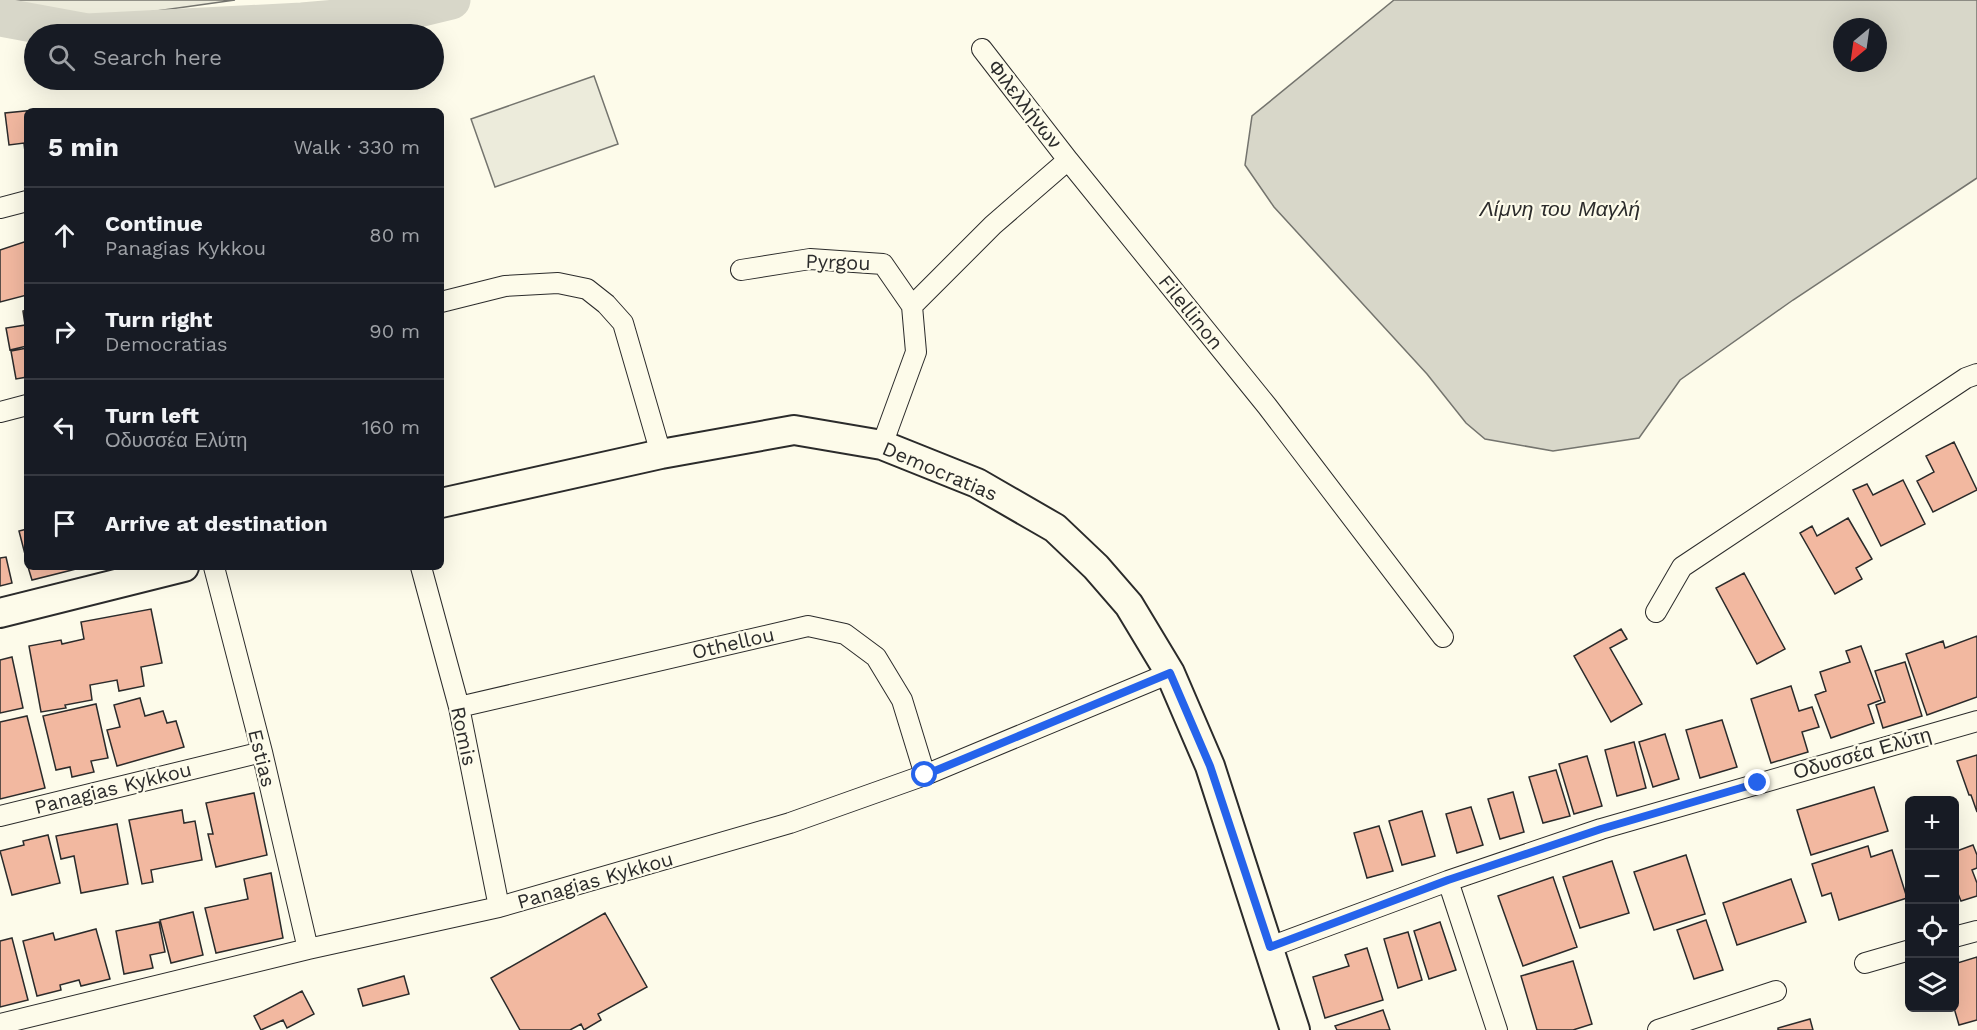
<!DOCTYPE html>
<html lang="en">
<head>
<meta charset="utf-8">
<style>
  body { margin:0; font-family:"Work Sans",sans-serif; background:#20242c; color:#f1f3f6 }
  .controls { position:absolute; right:18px; bottom:18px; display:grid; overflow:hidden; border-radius:9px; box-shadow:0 6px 24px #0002 }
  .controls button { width:54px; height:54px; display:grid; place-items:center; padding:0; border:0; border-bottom:2px solid #363941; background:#171b24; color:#f1f3f6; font:30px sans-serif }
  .compass { position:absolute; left:1833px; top:18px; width:54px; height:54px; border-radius:50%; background:#171b24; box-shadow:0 6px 24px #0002; rotate:209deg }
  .stop { position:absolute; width:18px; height:18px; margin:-14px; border:4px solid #2563eb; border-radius:50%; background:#fff }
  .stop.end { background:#2563eb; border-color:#fff; box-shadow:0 2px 6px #0008 }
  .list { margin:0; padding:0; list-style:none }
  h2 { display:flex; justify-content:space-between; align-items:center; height:78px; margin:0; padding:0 24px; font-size:26px }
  h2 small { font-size:20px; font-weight:400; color:#9ea1a6 }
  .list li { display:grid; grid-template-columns:39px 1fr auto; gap:18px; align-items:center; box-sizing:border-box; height:96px; padding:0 24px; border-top:2px solid #363941 }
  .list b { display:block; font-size:22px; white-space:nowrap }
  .list p { margin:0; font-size:20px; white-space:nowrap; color:#9ea1a6 }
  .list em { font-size:20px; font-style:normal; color:#9ea1a6 }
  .icon { flex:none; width:33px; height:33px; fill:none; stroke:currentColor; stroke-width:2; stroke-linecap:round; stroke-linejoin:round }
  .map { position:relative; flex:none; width:1977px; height:1030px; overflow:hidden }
  .search { position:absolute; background:#171b24; box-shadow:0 6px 24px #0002; left:24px; top:24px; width:420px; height:66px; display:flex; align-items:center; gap:15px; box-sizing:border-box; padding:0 21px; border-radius:33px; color:#9ea1a6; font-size:22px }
  .panel { position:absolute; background:#171b24; box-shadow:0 6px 24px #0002; left:24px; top:108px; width:420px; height:462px; border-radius:9px }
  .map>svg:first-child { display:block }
  .green { fill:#ecebdb; stroke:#74746e; stroke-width:1.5 }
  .water { fill:#d8d7c9; stroke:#74746e; stroke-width:1.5; fill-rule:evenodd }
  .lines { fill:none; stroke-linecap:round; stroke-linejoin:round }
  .river { stroke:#d8d7c9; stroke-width:39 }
  .building { fill:#f2b8a0; stroke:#2b2b2b; stroke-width:1.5 }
  .street-casing { stroke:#2b2b2b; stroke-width:22 }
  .secondary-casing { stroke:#2b2b2b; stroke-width:32 }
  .street { stroke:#fdfbea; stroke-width:20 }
  .secondary { stroke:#fdfbea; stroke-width:28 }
  .route { stroke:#2563eb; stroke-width:8 }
  .labels { text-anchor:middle; stroke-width:4.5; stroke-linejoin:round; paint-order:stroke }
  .street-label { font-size:20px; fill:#2b2b2b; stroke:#fdfbea }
  .water-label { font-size:21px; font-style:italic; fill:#2b2b2b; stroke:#fdfbea }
</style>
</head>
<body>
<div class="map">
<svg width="1977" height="1030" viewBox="0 0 1977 1030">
  <rect width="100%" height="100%" fill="#fdfbea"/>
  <path class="green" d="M0 0H235L92 20 0 12Z
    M594 76 618 144 495 187 471 119Z"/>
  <path class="water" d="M1394 0H1977V178L1793 300 1680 380 1639 438 1553 451 1485 439 1466 423 1427 374 1274 207 1245 165 1252 116ZM1842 27H1878V63H1842Z"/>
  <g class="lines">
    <path class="river" d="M0 17 87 33 302 22 393 14 451 0"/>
  </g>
  <path class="building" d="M45 109 46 111H27V170L24 143 9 145 5 113Z
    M27 241V295L0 302V250Z
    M27 310V346L10 350 6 328 25 325 23 311Z
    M27 348V377L16 379 11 351Z
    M1954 442 1977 490 1933 512 1917 481 1934 472 1926 456Z
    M1903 480 1925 524 1881 546 1853 490 1867 484 1873 495Z
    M1848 518 1872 559 1856 568 1862 579 1835 594 1800 533 1812 526 1817 536Z
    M27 529V562L19 531Z
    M6 557 12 583 0 586V558Z
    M28 567H84L32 580Z
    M1744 573 1785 649 1757 664 1716 588Z
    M151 609 162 663 141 667 144 686 119 691 117 680 90 685 92 700 65 705 66 708 41 712 29 646 61 640 62 644 84 639 81 622Z
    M1621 629 1627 639 1610 648 1642 704 1611 722 1574 656Z
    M1977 636V697L1927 715 1906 654 1943 641 1945 648Z
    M1861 646 1881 700 1868 705 1874 723 1831 738 1815 695 1826 691 1820 672 1850 662 1846 651Z
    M12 657 23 708 0 713V660Z
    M1905 662 1922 716 1883 728 1876 705 1885 702 1875 671Z
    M1791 686 1799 711 1812 707 1819 727 1802 732 1808 752 1771 763 1751 699Z
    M140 698 145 716 163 711 167 723 176 721 184 747 117 766 107 730 120 727 114 705Z
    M96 704 108 758 91 761 94 772 72 777 70 767 56 770 43 716Z
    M27 716 45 788 0 799V722Z
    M1722 720 1737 767 1700 778 1686 730Z
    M1665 734 1679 779 1653 787 1639 742Z
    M1634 742 1646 788 1617 796 1605 750Z
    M1977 755V812L1971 795H1969L1957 761Z
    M1587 756 1602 806 1574 814 1559 764Z
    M1556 770 1570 816 1543 823 1529 777Z
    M1874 787 1888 831 1811 855 1797 810Z
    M1513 792 1524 832 1500 839 1488 799Z
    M254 793 267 855 216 867 208 834H213L206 803Z
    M1471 807 1483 845 1457 853 1446 814Z
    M182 810 184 823 195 821 202 860 151 870 153 882 142 884 129 820Z
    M1422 811 1435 856 1402 865 1389 821Z
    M117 824 128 884 81 893 74 856 61 859 56 836Z
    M1379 826 1393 871 1367 878 1354 833Z
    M48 835 60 883 12 895 0 851 24 845 23 841Z
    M1973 845 1977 855V868L1972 870 1977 883V896L1961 901 1954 884V852Z
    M1868 846 1871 857 1892 850 1907 898 1839 920 1831 893 1822 896 1812 864Z
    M1686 855 1705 914 1654 930 1634 872Z
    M1612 861 1629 913 1580 928 1563 877Z
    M271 873 283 938 216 953 205 908 248 899 244 879Z
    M1553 877 1577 947 1523 966 1498 896Z
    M1791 879 1806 922 1737 945 1723 903Z
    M193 912 203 955 171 963 160 920Z
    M605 913 647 987 598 1014 601 1020 584 1030 581 1024 570 1030H520L491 978Z
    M1706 920 1723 970 1694 979 1677 930Z
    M159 922 165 952 150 955 153 968 124 974 116 931Z
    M1440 922 1456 970 1429 979 1414 931Z
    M96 929 110 979 81 986 79 980 60 985 61 990 37 996 23 941 53 933 55 940Z
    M1408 932 1422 980 1398 988 1384 939Z
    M12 938 28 1000 0 1007V941Z
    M1367 948 1383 1000 1325 1018 1313 977 1349 966 1345 955Z
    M1977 957V1020L1959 1025 1954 1008V964Z
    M1573 961 1592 1024 1573 1030H1537L1521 976Z
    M404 976 409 994 363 1006 358 989Z
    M302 991 314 1014 287 1028 283 1020 261 1030 254 1016Z
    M1383 1010 1390 1030H1337L1335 1026Z
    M1810 1019 1813 1030H1778V1028Z"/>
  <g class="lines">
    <defs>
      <path id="street" d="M982 49 1068 160
        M0 208 27 201
        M741 270 810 259 883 264 912 306 916 352 882 445
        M441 302 505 286 558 283 587 289 606 304 623 323 661 454
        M912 306 993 225 1068 160 1267 406 1443 637
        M0 412 27 405
        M214 567 262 752 308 949
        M421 567 459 707 499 907
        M1656 612 1682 567 1966 378 1977 374
        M459 707 808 626 845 634 876 657 902 700 925 775
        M0 816 262 752
        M1448 881 1497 1030
        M1954 937 1977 931
        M1270 947 1448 881 1601 829 1977 721
        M1865 963 1910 950
        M0 1024 308 949 499 907 790 823 925 775 1170 673
        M1658 1030 1776 991"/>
      <path id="secondary" d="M441 503 661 454 794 430 882 445 977 483 1055 528 1096 567 1129 605 1170 673 1210 766 1295 1030
        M0 613 184 567"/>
    </defs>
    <use href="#street" class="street-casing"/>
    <use href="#secondary" class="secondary-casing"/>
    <use href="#street" class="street"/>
    <use href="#secondary" class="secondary"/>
  </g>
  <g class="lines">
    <path class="route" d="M925 775 1170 673 1210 766 1270 947 1448 880 1601 829 1758 783"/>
  </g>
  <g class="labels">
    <g class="street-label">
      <text transform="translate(1025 104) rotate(52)" y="7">Φιλελλήνων</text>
      <text transform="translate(838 262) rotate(2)" y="7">Pyrgou</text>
      <text transform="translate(1191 312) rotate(51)" y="7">Filellinon</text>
      <text transform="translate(940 471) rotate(23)" y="7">Democratias</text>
      <text transform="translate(733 643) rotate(-13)" y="7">Othellou</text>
      <text transform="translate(464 736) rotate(78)" y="7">Romis</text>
      <text transform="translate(1862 753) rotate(-16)" y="7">Οδυσσέα Ελύτη</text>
      <text transform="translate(262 758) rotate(76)" y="7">Estias</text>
      <text transform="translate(113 788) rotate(-14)" y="7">Panagias Kykkou</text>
      <text transform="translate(595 880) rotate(-16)" y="7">Panagias Kykkou</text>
    </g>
    <g class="water-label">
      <text x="1560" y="216">Λίμνη του Μαγλή</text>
    </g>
  </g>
</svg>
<div class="controls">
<button>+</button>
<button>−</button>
<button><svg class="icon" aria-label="locate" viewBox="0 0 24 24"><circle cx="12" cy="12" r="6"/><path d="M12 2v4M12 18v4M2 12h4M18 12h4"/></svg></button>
<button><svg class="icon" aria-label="layers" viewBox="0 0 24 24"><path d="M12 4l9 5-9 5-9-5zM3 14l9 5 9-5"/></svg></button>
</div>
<svg class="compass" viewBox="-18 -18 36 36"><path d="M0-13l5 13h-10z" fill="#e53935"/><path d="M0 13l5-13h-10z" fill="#9ea1a6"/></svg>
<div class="stop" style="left:925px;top:775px"></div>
<div class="stop end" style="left:1758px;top:783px"></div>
<div class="search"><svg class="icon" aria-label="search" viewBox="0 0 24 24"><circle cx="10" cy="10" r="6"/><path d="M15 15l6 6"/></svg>Search here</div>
<section class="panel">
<h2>5 min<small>Walk · 330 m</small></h2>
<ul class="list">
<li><svg class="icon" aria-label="ahead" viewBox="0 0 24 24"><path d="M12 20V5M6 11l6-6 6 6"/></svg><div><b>Continue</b><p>Panagias Kykkou</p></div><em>80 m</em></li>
<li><svg class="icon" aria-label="right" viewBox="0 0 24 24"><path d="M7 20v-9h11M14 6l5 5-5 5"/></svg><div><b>Turn right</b><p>Democratias</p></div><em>90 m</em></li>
<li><svg class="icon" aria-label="left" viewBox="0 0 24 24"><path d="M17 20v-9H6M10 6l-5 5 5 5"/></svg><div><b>Turn left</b><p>Οδυσσέα Ελύτη</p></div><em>160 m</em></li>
<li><svg class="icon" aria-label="arrive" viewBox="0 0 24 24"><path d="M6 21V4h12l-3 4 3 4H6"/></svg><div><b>Arrive at destination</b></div></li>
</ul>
</section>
</div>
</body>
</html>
